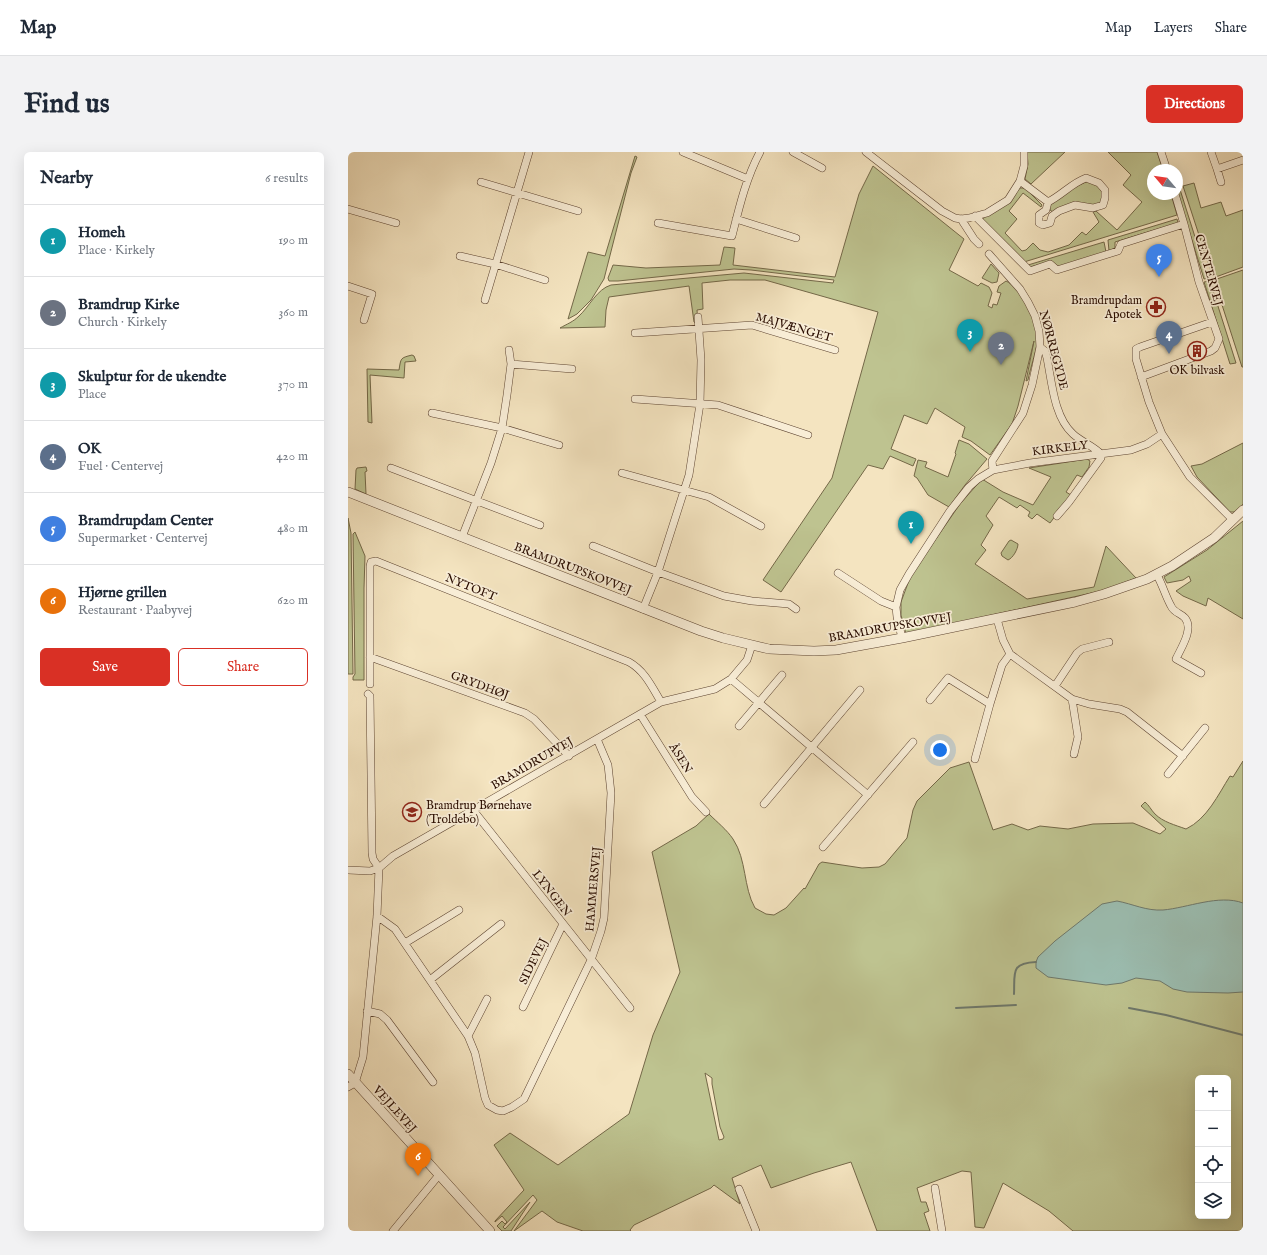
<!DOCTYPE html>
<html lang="en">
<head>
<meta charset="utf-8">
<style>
  body { margin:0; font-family:"IM FELL English",serif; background:#f2f2f3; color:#1f2937 }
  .controls { position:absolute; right:12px; bottom:12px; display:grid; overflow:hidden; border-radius:6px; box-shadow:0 4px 16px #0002 }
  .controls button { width:36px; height:36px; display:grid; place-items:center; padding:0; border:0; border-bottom:1px solid #e0e1e3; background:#fff; color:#1f2937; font:20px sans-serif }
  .compass { position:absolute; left:799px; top:12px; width:36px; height:36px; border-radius:50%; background:#fff; box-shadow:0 4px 16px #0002; rotate:299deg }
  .you { position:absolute; left:592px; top:598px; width:14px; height:14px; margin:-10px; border:3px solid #fff; border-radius:50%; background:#1a73e8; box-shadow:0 0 0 6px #1a73e833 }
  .badge { display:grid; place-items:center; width:26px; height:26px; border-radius:50%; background:#d93025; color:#fff; font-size:13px; font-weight:700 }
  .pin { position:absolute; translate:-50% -33px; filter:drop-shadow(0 1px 2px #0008) }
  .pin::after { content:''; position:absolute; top:21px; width:14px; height:12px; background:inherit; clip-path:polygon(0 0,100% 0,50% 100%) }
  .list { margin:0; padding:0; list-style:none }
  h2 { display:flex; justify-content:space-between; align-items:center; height:52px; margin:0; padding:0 16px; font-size:17px }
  h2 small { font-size:13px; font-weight:400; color:#747a83 }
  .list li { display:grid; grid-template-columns:26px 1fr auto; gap:12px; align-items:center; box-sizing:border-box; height:72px; padding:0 16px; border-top:1px solid #e0e1e3 }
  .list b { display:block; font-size:15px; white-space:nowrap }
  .list p { margin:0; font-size:13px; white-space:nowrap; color:#747a83 }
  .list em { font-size:13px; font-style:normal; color:#747a83 }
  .actions { display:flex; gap:8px; padding:12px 16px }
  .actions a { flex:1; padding:9px 0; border:1px solid #d93025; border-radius:6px; text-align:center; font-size:14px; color:#d93025 }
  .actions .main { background:#d93025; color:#fff }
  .icon { flex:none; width:22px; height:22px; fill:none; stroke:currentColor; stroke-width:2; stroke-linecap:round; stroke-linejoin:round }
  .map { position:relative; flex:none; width:895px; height:1079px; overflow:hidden; border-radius:6px }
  header { display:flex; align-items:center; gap:24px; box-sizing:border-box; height:56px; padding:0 20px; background:#fff; border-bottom:1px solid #e0e1e3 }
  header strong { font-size:19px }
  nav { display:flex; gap:22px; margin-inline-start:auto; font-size:14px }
  .intro { display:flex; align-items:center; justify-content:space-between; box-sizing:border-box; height:96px; padding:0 24px }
  h1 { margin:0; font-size:28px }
  .button { padding:10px 18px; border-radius:6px; background:#d93025; color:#fff; font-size:14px; font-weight:700 }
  main { display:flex; gap:24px; padding:0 24px }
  aside { flex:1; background:#fff; border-radius:6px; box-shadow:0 4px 16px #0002 }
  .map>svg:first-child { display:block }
  .green { fill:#bec390; stroke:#746848; fill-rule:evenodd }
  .water { fill:#9cbfb3; stroke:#6e786b }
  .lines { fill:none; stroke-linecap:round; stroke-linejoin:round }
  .stream { stroke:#6e786b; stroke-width:2 }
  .minor-casing { stroke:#5c4330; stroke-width:8 }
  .tertiary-casing { stroke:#5c4330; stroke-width:10 }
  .minor { stroke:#f8edd6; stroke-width:7 }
  .tertiary { stroke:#f8edd6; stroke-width:9 }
  .labels { text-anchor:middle; stroke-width:3.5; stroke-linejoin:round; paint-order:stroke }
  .street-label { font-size:12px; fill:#2a0d00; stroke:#f8edd6 }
  .poi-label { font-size:12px; fill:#2a0d00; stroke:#f8edd6; text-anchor:end }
</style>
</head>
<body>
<header>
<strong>Map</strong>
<nav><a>Map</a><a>Layers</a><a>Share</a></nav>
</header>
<div class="intro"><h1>Find us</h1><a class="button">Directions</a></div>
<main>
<aside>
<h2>Nearby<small>6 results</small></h2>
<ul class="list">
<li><span class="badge" style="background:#0f9aa8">1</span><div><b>Homeh</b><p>Place · Kirkely</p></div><em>190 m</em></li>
<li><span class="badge" style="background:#6b7280">2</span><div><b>Bramdrup Kirke</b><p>Church · Kirkely</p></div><em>360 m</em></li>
<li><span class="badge" style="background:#0f9aa8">3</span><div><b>Skulptur for de ukendte</b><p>Place</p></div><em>370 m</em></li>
<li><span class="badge" style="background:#5c6f8a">4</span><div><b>OK</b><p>Fuel · Centervej</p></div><em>420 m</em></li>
<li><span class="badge" style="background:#3f7fe0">5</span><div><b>Bramdrupdam Center</b><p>Supermarket · Centervej</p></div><em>480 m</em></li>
<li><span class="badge" style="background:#e8710a">6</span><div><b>Hjørne grillen</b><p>Restaurant · Paabyvej</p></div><em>620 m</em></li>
</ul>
<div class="actions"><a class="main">Save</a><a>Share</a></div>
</aside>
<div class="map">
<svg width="895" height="1079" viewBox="0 0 895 1079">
  <rect width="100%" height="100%" fill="#f4e4c0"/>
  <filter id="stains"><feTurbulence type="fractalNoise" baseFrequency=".005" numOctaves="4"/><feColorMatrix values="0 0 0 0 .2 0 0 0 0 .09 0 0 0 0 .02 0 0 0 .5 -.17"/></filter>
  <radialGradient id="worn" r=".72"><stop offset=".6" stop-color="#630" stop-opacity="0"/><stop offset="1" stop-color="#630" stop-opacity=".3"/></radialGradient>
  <path class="green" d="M679 0H717L683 32 677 27 680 12Z
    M760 0H809L815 18H805V42H823L829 63 676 110 635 70V66L656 54 672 36H675L678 37 694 53 693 55 675 41 661 59 669 67 657 81 674 99 678 98 685 91 692 98 700 100 721 93 734 80 738 83 751 70 745 60 748 59 769 78 794 50 775 33 783 23Z
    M287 4 289 5 283 21 256 127 243 148 229 162 220 167 240 100 257 104Z
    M525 14 616 87 601 118 630 134 633 131 641 135 644 141 640 154 644 156 645 152 649 153 653 141 649 140 651 134 658 129C672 135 689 169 690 184 690 194 682 217 680 228L678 229 686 189 670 254 664 272 642 303 623 289 614 285 617 275 587 256 579 272 556 263 543 297 568 307 565 314 542 304 535 317 520 313 433 440 415 428 484 326 530 160 417 128H382L354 131 355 157 349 158 350 173 346 170 341 134 261 145 258 158 257 175 212 176C219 172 225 170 231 164 241 155 249 137 263 133L396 121 485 131 486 128 403 118 386 117 270 129H261L260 126 265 113 298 116 372 113 376 95 387 96 385 113 487 125 511 42Z
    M829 28 860 126 856 127 829 40Z
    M740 29 751 35 755 42 753 51 748 53 705 60 702 58 701 54 721 38Z
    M846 31 853 56 873 50 878 64 895 58V115L865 126 835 34Z
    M829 67 830 71 767 90V96L761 99 760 88Z
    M756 90 758 100 711 115 704 109 682 115 680 113Z
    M643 112 651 121 649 130 644 131 634 126Z
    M895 118V215H894L866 128Z
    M862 129 888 211 882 212 856 130Z
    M64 203 66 204 68 209 57 210 56 226 22 223 24 271 20 270 19 217 51 218C53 206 52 206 64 203Z
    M611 288 621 292 639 307 617 333 601 355 580 343 569 326 566 324 570 308 579 310 577 315 600 325 608 302 607 301Z
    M895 291V352L887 360H882L849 325 843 314 854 312Z
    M739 307 742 309 741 315 734 325 729 323 718 340 723 343 702 371 689 362 684 367 680 364 682 360 672 353 669 356 651 345 638 364 645 373 633 393 638 398 627 412 679 447 746 435 758 394 788 426 757 438 558 482 553 463V450L563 423 612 352 634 327 655 340 685 353 703 325 681 316Z
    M18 315 19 319 17 320 18 342 7 337 8 318 9 316Z
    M0 366 3 381 5 522H0Z
    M895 369V467L860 446 858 454 835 444 828 439 843 429 841 424 835 428 819 431 816 425 859 398Z
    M7 380 17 404 16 436V528H5V525L7 522 5 382Z
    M663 388 670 392C670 397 665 406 660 408L654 404 653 401 661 389Z
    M895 609V1079H725L701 1059 655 1031 636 1076 627 1075 623 1020 614 1019 569 1036 573 1050H578L581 1059 576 1061 582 1079H529L503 1010 466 1021 423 1036 413 1013 384 1026 392 1052 366 1033 363 1036 286 1073 282 1078 283 1079H235L209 1070 194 1059 166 1079 189 1048 185 1043 155 1075 157 1077 182 1050 163 1079H154L149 1074 154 1069 157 1072 159 1070 154 1064 147 1070V1069L176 1038 146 993 162 981 210 1013 281 962 305 883 332 820 304 700 348 674 361 662C369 670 379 678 385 687 399 708 395 735 407 756L418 762 426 763 438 756 456 736 457 737 471 712 474 710 514 716 531 715 537 712 559 686 565 658 569 649 602 616 621 610 645 678 664 672 680 678 692 674 720 677 745 672 785 671 812 682 818 677 793 654 797 650C801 653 803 658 807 662 815 670 827 673 838 677 859 667 870 643 882 624L885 625ZM357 921 364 926V932L372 975 376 985 375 987 371 988ZM850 926H880V1064H850Z"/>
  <path class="water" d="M769 749C785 752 798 759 815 758 839 756 871 742 895 751V840L880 841 839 840 825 837 812 829 788 826 774 831 758 833 700 825 688 816V810L690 805 707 789 754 752Z"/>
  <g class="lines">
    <path class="stream" d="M666 842C667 821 662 811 688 810
      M608 856 668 853
      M781 856 818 863 895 883"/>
    <defs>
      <path id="minor" d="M335 0 400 27
        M445 0 474 16
        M518 0 594 59 607 66 613 67 621 66 639 61 660 48 672 29 676 14V0
        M813 0 819 18
        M863 0 869 17 895 8
        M869 17 873 30
        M738 26 751 31 757 38V46L755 53 745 56 727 53 711 59 704 64 702 71 695 73 691 71V63L698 58 700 50C714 43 724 31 738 26Z
        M672 29 700 50
        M133 30 230 59
        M827 42 836 72
        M0 57 48 71
        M627 64 682 119 702 112 709 118 770 99 773 92 836 72 851 130 871 187 867 196 863 199 793 225
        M388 67 448 86
        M613 67 626 87 631 92
        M310 71 384 84C391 56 398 26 412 0
        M641 102 672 137 680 150 687 164 691 179 692 195 684 233 675 261 644 309 645 318
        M112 104 147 112 197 128
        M0 134 24 142 16 168
        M137 148 181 0
        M864 170 792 195 788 197V207L801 250 814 282 842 325 885 368
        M287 181 404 173 487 198
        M692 195 697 199 699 206C704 231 706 265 725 282 734 290 745 294 753 302
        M163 212 224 217
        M287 247 370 253 460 283
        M84 261 154 276 211 293
        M43 316 192 373
        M274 321 361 345 413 374
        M709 364 721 350 753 306V302
        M114 385 143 311 154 276 159 243 163 212 161 198
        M245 394 310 420 376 444 404 449 441 452 448 457
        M490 421 533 449 548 455
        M809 423C815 434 817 443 823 454 826 461 833 461 837 466 846 477 833 496 828 507L853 521
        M295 457 310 420 341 323 352 252 353 208 350 165
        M649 467 655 488 662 502 724 547 741 552 772 557 779 560 835 604
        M554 486 549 465 548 455 552 438 561 422 602 359 621 335 630 327 645 318 682 311 783 298 799 292 814 282
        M22 505 177 561 186 567 221 604
        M383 527 520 643
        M22 532V414L23 410 28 409 281 510C297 519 304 535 313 550
        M707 534 729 501 734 497 761 490
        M724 547 730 585 726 602
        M582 548 600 526 642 552
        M292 562 344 645 358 660
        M391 574 434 523
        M627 607 642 552 654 513 662 502
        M820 622 857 576
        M416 652 512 538
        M125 658 282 856
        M475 695 565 590
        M0 718 22 719 31 716 25 707 24 701 22 544 20 542
        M29 764 47 777 120 884 127 901 137 946 140 953 149 958 155 959 164 955 176 947 243 808 253 779 256 766 263 641 260 613 249 587
        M57 791 111 758
        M82 828 153 772
        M175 855 215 772
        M19 859 32 862 39 868 85 930
        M120 884 139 847
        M0 935 7 931 15 905 29 764 31 716 45 704 313 550 367 537 383 527 399 508 404 493
        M587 1036 594 1079
        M391 1037 408 1079
        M45 1079 91 1023"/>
      <path id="tertiary" d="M0 340 353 479 375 486 421 497 466 499 488 498 554 486 727 450 756 442 799 427 824 414 866 386 895 358
        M0 922 142 1079"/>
    </defs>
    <use href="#minor" class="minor-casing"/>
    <use href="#tertiary" class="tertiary-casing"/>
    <use href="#minor" class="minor"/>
    <use href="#tertiary" class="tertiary"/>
  </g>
  <defs>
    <symbol id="pharmacy-ring" viewBox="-11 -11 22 22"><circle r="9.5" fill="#f8edd6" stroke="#8f2418" stroke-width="1.5"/><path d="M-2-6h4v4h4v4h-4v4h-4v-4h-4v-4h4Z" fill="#8f2418"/></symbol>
    <symbol id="building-ring" viewBox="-11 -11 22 22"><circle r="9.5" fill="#f8edd6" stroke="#8f2418" stroke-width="1.5"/><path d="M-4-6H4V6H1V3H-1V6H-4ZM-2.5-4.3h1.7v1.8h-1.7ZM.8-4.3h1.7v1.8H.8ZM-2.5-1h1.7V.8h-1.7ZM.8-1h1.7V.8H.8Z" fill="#8f2418"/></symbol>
    <symbol id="school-ring" viewBox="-11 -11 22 22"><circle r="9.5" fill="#f8edd6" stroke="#8f2418" stroke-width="1.5"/><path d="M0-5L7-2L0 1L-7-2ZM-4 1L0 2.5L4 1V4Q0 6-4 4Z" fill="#8f2418"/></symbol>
  </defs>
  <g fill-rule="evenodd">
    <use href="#pharmacy-ring" x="797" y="144" width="22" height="22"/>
    <use href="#building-ring" x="838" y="188" width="22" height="22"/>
    <use href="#school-ring" x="53" y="649" width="22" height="22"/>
  </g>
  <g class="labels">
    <g class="street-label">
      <text transform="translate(861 118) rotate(74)" y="4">CENTERVEJ</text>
      <text transform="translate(446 175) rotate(16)" y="4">MAJVÆNGET</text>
      <text transform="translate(706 198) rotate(75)" y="4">NØRREGYDE</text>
      <text transform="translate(712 296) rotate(-7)" y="4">KIRKELY</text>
      <text transform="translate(225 416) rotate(21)" y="4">BRAMDRUPSKOVVEJ</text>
      <text transform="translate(123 435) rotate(22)" y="4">NYTOFT</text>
      <text transform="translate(542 475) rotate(-10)" y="4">BRAMDRUPSKOVVEJ</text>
      <text transform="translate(132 533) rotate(20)" y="4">GRYDHØJ</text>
      <text transform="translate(333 606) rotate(58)" y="4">ÅSEN</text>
      <text transform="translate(184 611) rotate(-30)" y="4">BRAMDRUPVEJ</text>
      <text transform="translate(245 737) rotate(-85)" y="4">HAMMERSVEJ</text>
      <text transform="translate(204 741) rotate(52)" y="4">LYNGEN</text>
      <text transform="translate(185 809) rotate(-64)" y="4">SIDEVEJ</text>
      <text transform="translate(47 957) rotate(48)" y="4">VEJLEVEJ</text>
    </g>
    <g class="poi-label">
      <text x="794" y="152">Bramdrupdam<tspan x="794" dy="14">Apotek</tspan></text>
      <text x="849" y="222" text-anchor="middle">OK bilvask</text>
      <text x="78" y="657" text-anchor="start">Bramdrup Børnehave<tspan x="78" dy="14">(Troldebo)</tspan></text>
    </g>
  </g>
  <rect width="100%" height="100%" filter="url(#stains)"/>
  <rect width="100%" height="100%" fill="url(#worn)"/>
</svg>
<div class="controls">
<button>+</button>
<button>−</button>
<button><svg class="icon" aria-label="locate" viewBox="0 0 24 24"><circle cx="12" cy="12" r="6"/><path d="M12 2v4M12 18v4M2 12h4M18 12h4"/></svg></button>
<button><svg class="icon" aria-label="layers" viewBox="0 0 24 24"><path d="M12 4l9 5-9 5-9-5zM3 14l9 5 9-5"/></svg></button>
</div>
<svg class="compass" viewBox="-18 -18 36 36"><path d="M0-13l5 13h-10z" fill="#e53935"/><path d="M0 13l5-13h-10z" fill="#747a83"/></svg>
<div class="you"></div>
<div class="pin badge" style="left:563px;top:392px;background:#0f9aa8">1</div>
<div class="pin badge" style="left:653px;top:213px;background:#6b7280">2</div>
<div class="pin badge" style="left:622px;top:200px;background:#0f9aa8">3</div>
<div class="pin badge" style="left:821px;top:202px;background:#5c6f8a">4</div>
<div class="pin badge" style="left:811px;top:125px;background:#3f7fe0">5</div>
<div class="pin badge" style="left:70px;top:1024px;background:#e8710a">6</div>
</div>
</main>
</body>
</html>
